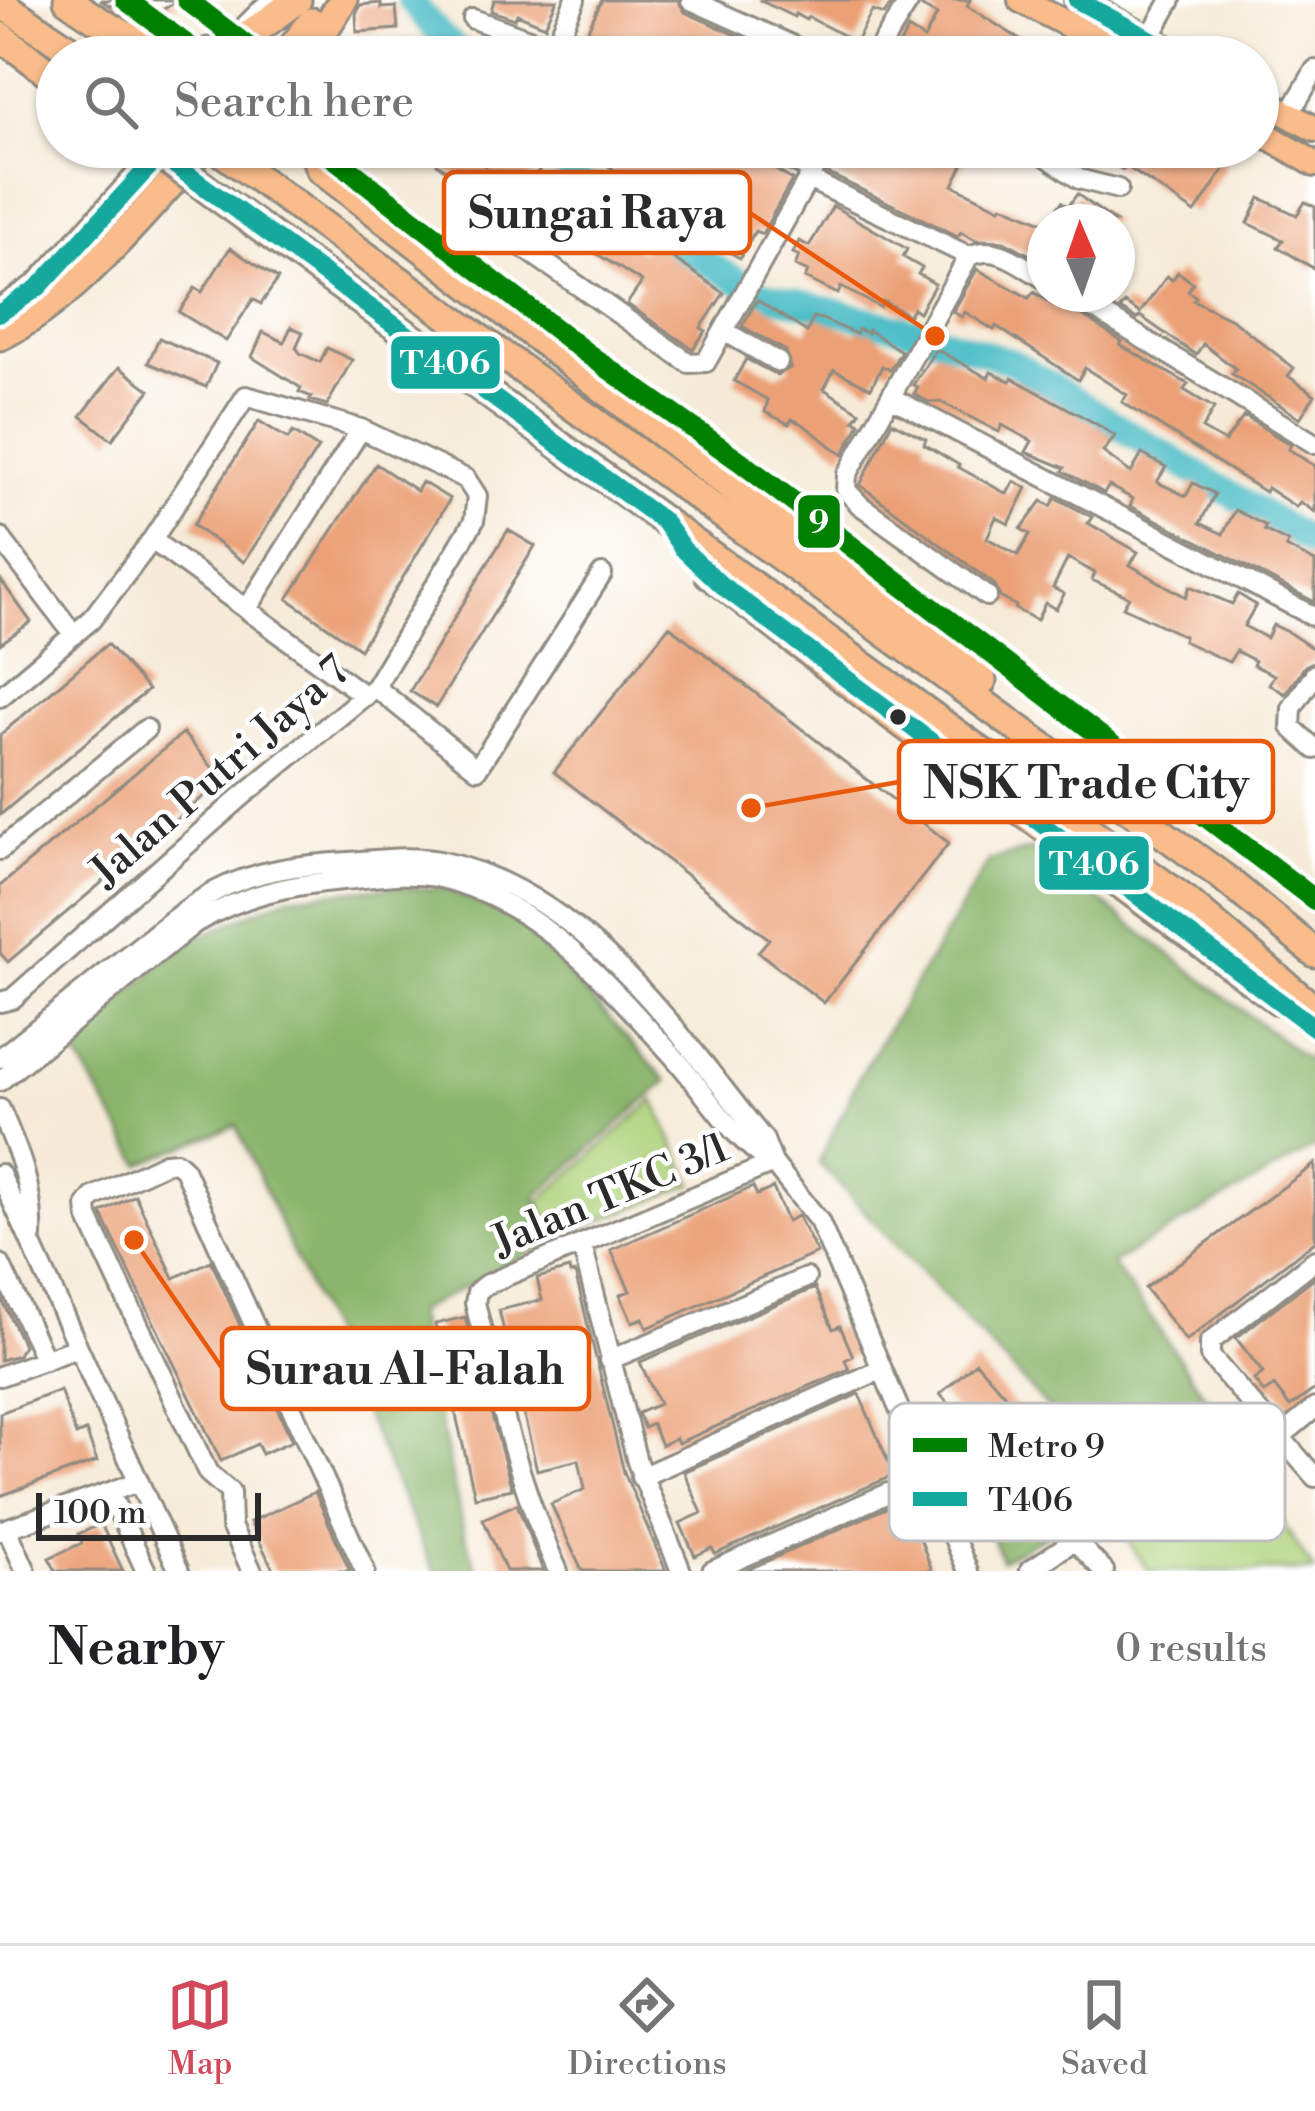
<!DOCTYPE html>
<html lang="en">
<head>
<meta charset="utf-8">
<style>
  body { margin:0; font-family:"Libre Bodoni",serif; background:#f6f6f6; color:#202124 }
  .compass { position:absolute; left:1027px; top:204px; width:108px; height:108px; border-radius:50%; background:#fff; box-shadow:0 3px 9px #0004; rotate:358deg }
  .scale { position:absolute; left:36px; bottom:30px; width:225px; box-sizing:border-box; padding-left:12px; border:6px solid #2b2b2b; border-top:0; font-size:33px; line-height:42px; white-space:nowrap; color:#2b2b2b; -webkit-text-stroke:9px #fff; paint-order:stroke }
  .list { margin:0; padding:0; list-style:none }
  h2 { display:flex; justify-content:space-between; align-items:center; height:156px; margin:0; padding:0 48px; font-size:51px }
  h2 small { font-size:39px; font-weight:400; color:#757577 }
  .icon { flex:none; width:66px; height:66px; fill:none; stroke:currentColor; stroke-width:2; stroke-linecap:round; stroke-linejoin:round }
  .map { position:relative; flex:none; width:1315px; height:1571px; overflow:hidden }
  .search { position:absolute; background:#fff; box-shadow:0 3px 9px #0004; left:36px; right:36px; top:36px; height:132px; display:flex; align-items:center; gap:30px; box-sizing:border-box; padding:0 42px; border-radius:66px; color:#757577; font-size:45px }
  .sheet { height:372px; background:#fff }
  nav { display:flex; justify-content:space-around; align-items:center; box-sizing:border-box; height:168px; border-top:3px solid #e0e0e0; background:#fff; font-size:33px; color:#757577 }
  nav a { display:grid; justify-items:center; gap:6px }
  nav .on { color:#d1495b }
  .map>svg:first-child { display:block }
  .green { fill:#afd37c; stroke:#6d7f54; stroke-width:3 }
  .forest { fill:#8bb56c; stroke:#5b704c; stroke-width:3 }
  .lines { fill:none; stroke-linecap:round; stroke-linejoin:round }
  .river { stroke:#50bec8; stroke-width:27 }
  .building { fill:#eba076 }
  .minor-casing { stroke:#908b82; stroke-width:24 }
  .major-casing { stroke:#908b82; stroke-width:30 }
  .highway-casing { stroke:#908b82; stroke-width:33 }
  .minor { stroke:#fff; stroke-width:18 }
  .major { stroke:#f9bc8a; stroke-width:24 }
  .highway { stroke:#f9bc8a; stroke-width:27 }
  .highway-bridge-casing { stroke:#908b82; stroke-width:33; stroke-linecap:butt }
  .highway-bridge { stroke:#f9bc8a; stroke-width:27 }
  .bus-1-casing { stroke:#fff; stroke-width:27 }
  .bus-1 { stroke:#12a89d; stroke-width:18 }
  .metro-1-casing { stroke:#fff; stroke-width:30 }
  .metro-1 { stroke:#008000; stroke-width:21 }
  .bus-dot { fill:#2b2b2b; stroke:#fff; stroke-width:4.5 }
  .labels { text-anchor:middle; stroke-width:9; stroke-linejoin:round; paint-order:stroke }
  .street-label { font-size:42px; fill:#2b2b2b; stroke:#fff }
  .key { fill:#fff; stroke:#bfbfbf; stroke-width:3 }
  .key-label { font-size:33px; fill:#2b2b2b }
  .leader { fill:none; stroke:#e8590c; stroke-width:4.5 }
  .callout-dot { fill:#e8590c; stroke:#fff; stroke-width:4.5 }
  .callout { fill:#fff; stroke:#e8590c; stroke-width:4.5 }
  .callout-label { font-size:45px; text-anchor:middle; font-weight:bold; fill:#2b2b2b }
  .line-badge { stroke:#fff; stroke-width:4.5 }
  .badge-label { font-size:33px; text-anchor:middle; font-weight:bold; fill:#fff }
</style>
</head>
<body>
<div class="map">
<svg width="1315" height="1571" viewBox="0 0 1315 1571">
  <rect width="100%" height="100%" fill="#fff"/>
  <filter id="ink" filterUnits="userSpaceOnUse"><feTurbulence type="fractalNoise" baseFrequency=".00833" numOctaves="2"/><feDisplacementMap in="SourceGraphic" scale="24" xChannelSelector="R" yChannelSelector="G"/><feConvolveMatrix kernelMatrix="1 2 1 2 8 2 1 2 1" color-interpolation-filters="sRGB"/></filter>
  <filter id="wash" filterUnits="userSpaceOnUse"><feTurbulence type="fractalNoise" baseFrequency=".004" numOctaves="4" result="noise"/><feDisplacementMap in="SourceGraphic" scale="48" xChannelSelector="R" yChannelSelector="G"/><feGaussianBlur stdDeviation="2.7" result="paint"/><feColorMatrix in="noise" values="0 0 0 0 0 0 0 0 0 0 0 0 0 0 0 0 0 1.4 0 .05"/><feComposite in="paint" operator="in"/></filter>
  <g filter="url(#wash)">
    <rect width="100%" height="100%" fill="#f6ebd8"/>
    <path class="green" d="M654 1100 693 1184 554 1239 540 1201Z
      M1234 1448 1314 1571H1149L1113 1520Z"/>
    <path class="forest" d="M1033 849 1315 1066V1147L1112 1263 1231 1432 1001 1560 973 1486 1056 1417 819 1163 859 1077 989 861Z
      M389 887 445 889 517 920 667 1081 536 1197 549 1243 416 1312 464 1533 478 1571H434L236 1125 141 1164 70 1044 185 943 289 896Z"/>
    <g class="lines">
      <path class="river" d="M410 0 441 36 466 57
        M549 147 592 196 627 222 670 241 757 292 935 336 1012 362 1315 545"/>
    </g>
    <g id="blocks">
      <path class="building" d="M100 0H180L140 22Z
        M494 0H557L545 26 517 14 515 19 491 11Z
        M602 0H678L685 12 785 57H597L581 44Z
        M759 0H894L884 15 872 11 856 42 808 17 806 20 795 14 794 17Z
        M923 0H970L967 6 1048 57H980L968 50 964 57H893L908 29 924 39 937 15 922 7Z
        M381 3V8L396 7 398 29 357 32 356 14 360 5Z
        M448 147H455L485 166 497 147H525L546 161 535 176 532 174 504 220 472 198 478 190 437 164Z
        M580 147H751L757 158 792 180 762 234 755 231 740 258 637 202 640 196 608 181 613 169Z
        M839 147H972L953 185 1000 208 1002 205 1045 223V247L1038 259 1004 241 976 240 961 232 958 236 827 173Z
        M1085 147H1201L1227 165 1195 213 1126 166 1123 170Z
        M1077 194 1115 222H1046L1062 202 1068 207Z
        M1260 198 1297 215 1305 202 1315 207V269L1278 247 1283 240 1248 223Z
        M540 206 585 230 592 220 641 252 648 241 724 293 701 328 706 331 693 349 627 304 642 282 565 234 554 252 532 237 541 223 533 218Z
        M833 206 907 249 903 257 922 268 918 274 935 284 919 312 913 308 909 315 883 301 880 307 841 287 838 294 805 278 808 272 795 266 799 256 793 253 799 241 809 246Z
        M230 248 278 279 261 304 253 299 226 341 179 312 195 288 202 292Z
        M977 269 1029 298 1034 292 1053 305 1057 299 1122 342 1120 345 1188 384 1184 390 1214 408 1202 429 1225 442 1244 416 1291 445 1288 449 1315 466V512L1300 502 1296 507 1267 488 1265 492 1122 402 1127 395 1085 368 1078 380 996 326 994 330 965 312 962 317 953 312Z
        M1178 272 1193 283 1188 291 1196 297 1193 300 1233 320 1294 368 1288 376 1315 395 1300 418 1232 374 1236 369 1203 344 1196 355 1140 316 1137 319 1120 309 1125 303 1140 313 1167 276 1172 280Z
        M757 300 807 332 813 317 822 319 856 334 858 329 867 333 868 330 901 351 890 370 882 366 871 388 834 370 824 389 860 412 854 420 860 423 843 455 804 425 792 419 789 424 765 412 768 400 734 381 746 359 777 375 790 368 786 351 742 326Z
        M291 327 303 332 296 347 300 353 320 362 327 348 352 360 327 405 310 400 312 397 299 392 301 388 252 357 263 332 284 342Z
        M159 338 217 363 206 387 148 363Z
        M936 349 988 378 991 372 1010 381 1012 378 1100 426 1115 436 1103 452 1131 473 1142 454 1166 467 1157 482 1186 496 1193 483 1215 494 1200 523 1223 534 1235 510 1266 526 1264 530 1288 542 1286 547 1315 562V602L1130 506 1133 499 1109 486 1104 493 1063 471 1065 468 1026 452 1032 441 1002 425 999 432 941 402H929L914 394 918 387 913 385Z
        M119 367 150 390 112 440 81 416Z
        M259 421 288 439 293 432 318 448 244 562 193 525Z
        M892 422 926 439 924 444 959 465 958 467 1007 494 1014 481 1027 488 1009 524 996 517 987 538 1018 555 1030 534 1021 529 1042 501 1051 506 1056 498 1092 517 1088 523 1138 552 1130 565 1186 597 1190 586 1232 604 1238 594 1256 605 1244 626 1267 638 1273 625 1288 632 1315 650V661L1305 666 1285 694 1269 684 1274 675 1253 665 1255 661 1236 651 1229 662 1183 641 1184 636 1123 607 1129 597 1092 580 1095 573 1068 558 1053 588 1064 594 1056 609 1045 603 1037 620 1015 609 1016 606 1000 597 995 585 860 485Z
        M376 464 417 491 422 482 450 499 360 649 288 599Z
        M508 530 535 546 436 707 410 691Z
        M0 579 31 622 0 644Z
        M669 626 949 843 824 1003 758 952 769 939 554 772Z
        M107 644 148 690 0 815V735Z
        M183 733 223 780 8 962 0 953V886Z
        M1315 1164V1241L1186 1341 1145 1288Z
        M753 1187 757 1195 773 1188 787 1221 798 1216 817 1253 647 1328 643 1318 632 1322 620 1295 630 1291 611 1250Z
        M135 1195 174 1278 211 1261 292 1441 262 1454 257 1444 221 1461 101 1213Z
        M569 1269 570 1274 575 1273 624 1472 666 1571H582L551 1504 585 1489 579 1460 537 1470 499 1310 542 1300 537 1278Z
        M1315 1277V1389L1290 1407 1274 1386 1264 1393 1254 1380 1263 1373 1236 1338Z
        M815 1288 833 1329 840 1326 853 1356 845 1360 849 1369 678 1443 676 1438 661 1445 652 1424 644 1428 638 1413 659 1404 640 1362Z
        M0 1296 23 1345 18 1355 0 1360Z
        M465 1317 512 1489 475 1497 435 1324Z
        M976 1362 1028 1421 992 1452 940 1394Z
        M60 1390 76 1435 86 1431 97 1461 0 1496V1413Z
        M859 1394 894 1475 715 1554 712 1548 695 1556 680 1523 702 1513 684 1472Z
        M315 1492 350 1571H274L250 1522Z
        M906 1499 932 1571H745L893 1505Z
        M517 1504 532 1543 543 1571H506L483 1519Z
        M101 1524 123 1571H56L49 1558 82 1543 78 1534Z"/>
    </g>
  </g>
  <g filter="url(#ink)">
    <use href="#blocks" fill-opacity="0" stroke="#908b82" stroke-width="3"/>
    <g class="lines">
      <defs>
        <path id="minor" d="M691 0 818 57
          M473 19 579 57
          M246 25 271 0
          M1149 39 1171 0
          M555 45 575 0
          M874 57 910 0
          M1289 115 1315 70
          M764 147 813 171
          M1033 147 1079 179 1118 189
          M810 180 969 256C998 243 1020 265 1045 279
          M510 238 689 363 706 362 826 147
          M969 256 847 475 846 490 860 505 987 596
          M1070 294 1315 444
          M724 331 778 362
          M892 398 1315 617
          M0 537 74 635
          M152 540 365 696
          M247 609 361 429
          M1315 674 1292 708 1291 727 1315 749
          M375 687 477 769 602 574
          M0 697 91 620 152 540 246 396 361 429 466 479 477 496 474 521 375 687 240 798 12 999 0 1002
          M0 850 146 729
          M0 1058C43 1024 85 990 128 955 157 933 184 908 216 891 258 869 302 865 348 862 378 860 410 855 439 861 584 890 677 1033 764 1140L773 1163 819 1221 968 1571
          M0 1081 195 923C243 895 287 885 343 880 372 878 405 871 435 877 536 898 608 984 674 1057 706 1093 731 1139 773 1163
          M0 1109C19 1152 34 1188 32 1236
          M0 1174 179 1571
          M582 1245 637 1462 681 1571
          M1315 1260 1210 1342V1356L1315 1477
          M0 1264 45 1360
          M609 1360 806 1278
          M0 1376 76 1348
          M1280 1437 1315 1408
          M641 1477 880 1370
          M110 1493 146 1571
          M7 1529 26 1571
          M0 1531 138 1482
          M1030 1570 1069 1544 1077 1543 1104 1571
          M252 1571 231 1526 230 1492 208 1473 88 1217 87 1205 93 1197 165 1163 176 1162 184 1169 365 1571
          M558 1571C519 1485 498 1395 475 1303L477 1292 485 1285 773 1163
          M712 1571 888 1493"/>
        <path id="major" d="M1021 0 1130 57
          M1077 0 1183 57
          M1258 98 1315 129
          M1258 130 1315 164"/>
        <path id="highway" d="M68 0C108 29 175 70 225 47 251 35 274 17 297 0
          M0 3 82 57
          M0 36 57 79
          M285 57 312 22
          M307 57 343 0
          M215 147 1223 877 1315 953
          M312 147 320 169 982 681
          M222 200 1188 902 1315 1010
          M0 313 39 287 167 147
          M0 336C78 298 144 210 204 147
          M709 574 880 707 1278 1000"/>
      </defs>
      <use href="#minor" class="minor-casing"/>
      <use href="#major" class="major-casing"/>
      <use href="#highway" class="highway-casing"/>
      <use href="#minor" class="minor"/>
      <use href="#major" class="major"/>
      <use href="#highway" class="highway"/>
      <defs>
        <path id="highway-bridge" d="M150 147 222 200"/>
      </defs>
      <use href="#highway-bridge" class="highway-bridge-casing"/>
      <use href="#highway-bridge" class="highway-bridge"/>
      <defs>
        <path id="bus-1" d="M1077 0 1183 57
          M150 147 663 521 683 549 721 585 1315 1028
          M0 313 39 287 167 147"/>
      </defs>
      <use href="#bus-1" class="bus-1-casing"/>
      <use href="#bus-1" class="bus-1"/>
      <defs>
        <path id="metro-1" d="M126 0 203 57
          M187 0 261 57
          M320 147 585 352 741 462 1315 900"/>
      </defs>
      <use href="#metro-1" class="metro-1-casing"/>
      <use href="#metro-1" class="metro-1"/>
    </g>
  </g>
  <circle class="bus-dot" cx="898" cy="717" r="10"/>
  <g class="labels">
    <g class="street-label">
      <text transform="translate(219 770) rotate(-41)" y="15">Jalan Putri Jaya 7</text>
      <text transform="translate(610 1193) rotate(-23)" y="15">Jalan TKC 3/1</text>
    </g>
  </g>
  <rect x="889" y="1403" width="396" height="138" rx="18" class="key"/>
  <rect x="913" y="1438" width="54" height="14" fill="#008000"/>
  <rect x="913" y="1492" width="54" height="14" fill="#12a89d"/>
  <g class="key-label">
    <text x="988" y="1457">Metro 9</text>
    <text x="988" y="1511">T406</text>
  </g>
  <path class="leader" d="M935 336L750 213M751 808L899 782M134 1240L222 1368"/>
  <g class="callout-dot">
    <circle cx="935" cy="336" r="12"/>
    <circle cx="751" cy="808" r="12"/>
    <circle cx="134" cy="1240" r="12"/>
  </g>
  <g class="callout">
    <rect x="444" y="172" width="306" height="81" rx="12"/>
    <rect x="899" y="741" width="374" height="81" rx="12"/>
    <rect x="222" y="1328" width="367" height="81" rx="12"/>
  </g>
  <g class="callout-label">
    <text x="597" y="228">Sungai Raya</text>
    <text x="1086" y="798">NSK Trade City</text>
    <text x="405" y="1384">Surau Al-Falah</text>
  </g>
  <g class="line-badge">
    <rect x="389" y="334" width="113" height="57" rx="12" fill="#12a89d"/>
    <rect x="796" y="493" width="46" height="57" rx="12" fill="#008000"/>
    <rect x="1037" y="834" width="114" height="58" rx="12" fill="#12a89d"/>
  </g>
  <g class="badge-label">
    <text x="445" y="374">T406</text>
    <text x="819" y="533">9</text>
    <text x="1094" y="875">T406</text>
  </g>
</svg>
<svg class="compass" viewBox="-18 -18 36 36"><path d="M0-13l5 13h-10z" fill="#e53935"/><path d="M0 13l5-13h-10z" fill="#757577"/></svg>
<div class="scale">100 m</div>
<div class="search"><svg class="icon" aria-label="search" viewBox="0 0 24 24"><circle cx="10" cy="10" r="6"/><path d="M15 15l6 6"/></svg>Search here</div>
</div>
<section class="sheet">
<h2>Nearby<small>0 results</small></h2>
<ul class="list">
</ul>
</section>
<nav>
<a class="on"><svg class="icon" aria-label="map" viewBox="0 0 24 24"><path d="M3 6l6-2 6 2 6-2v14l-6 2-6-2-6 2zM9 4v14M15 6v14"/></svg>Map</a>
<a><svg class="icon" aria-label="directions" viewBox="0 0 24 24"><path d="M12 3l9 9-9 9-9-9zM9 14v-3h6M13 9l2 2-2 2"/></svg>Directions</a>
<a><svg class="icon" aria-label="saved" viewBox="0 0 24 24"><path d="M7 4h10v16l-5-4-5 4z"/></svg>Saved</a>
</nav>
</body>
</html>
